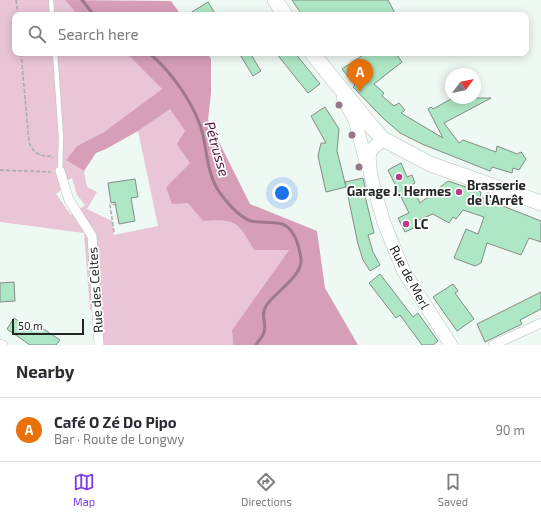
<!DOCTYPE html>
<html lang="en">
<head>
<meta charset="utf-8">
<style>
  body { margin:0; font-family:"Exo 2",sans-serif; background:#f7f7f7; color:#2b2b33 }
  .compass { position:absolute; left:445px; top:68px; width:36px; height:36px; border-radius:50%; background:#fff; box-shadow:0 2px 10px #0003; rotate:58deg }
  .scale { position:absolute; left:12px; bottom:10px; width:72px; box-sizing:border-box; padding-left:4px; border:2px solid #232724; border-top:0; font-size:11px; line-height:14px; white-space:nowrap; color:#232724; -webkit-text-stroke:3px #fff; paint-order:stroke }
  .you { position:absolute; left:282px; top:193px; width:14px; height:14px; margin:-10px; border:3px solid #fff; border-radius:50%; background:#1a73e8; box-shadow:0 0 0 6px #1a73e833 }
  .badge { display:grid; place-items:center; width:26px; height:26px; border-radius:50%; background:#7c3aed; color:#fff; font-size:13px; font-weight:700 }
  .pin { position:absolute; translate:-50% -33px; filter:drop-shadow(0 1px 2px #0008) }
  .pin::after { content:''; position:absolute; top:21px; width:14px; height:12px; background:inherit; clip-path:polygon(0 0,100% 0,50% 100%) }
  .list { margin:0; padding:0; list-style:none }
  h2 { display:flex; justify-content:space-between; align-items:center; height:52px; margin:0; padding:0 16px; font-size:17px }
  h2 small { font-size:13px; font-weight:400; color:#7c7c81 }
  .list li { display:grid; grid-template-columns:26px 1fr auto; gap:12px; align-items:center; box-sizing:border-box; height:64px; padding:0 16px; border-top:1px solid #e1e1e2 }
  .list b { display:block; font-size:15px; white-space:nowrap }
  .list p { margin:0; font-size:13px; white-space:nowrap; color:#7c7c81 }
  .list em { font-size:13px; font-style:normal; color:#7c7c81 }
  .icon { flex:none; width:22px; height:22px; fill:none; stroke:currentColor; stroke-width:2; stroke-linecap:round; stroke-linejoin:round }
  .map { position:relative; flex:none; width:541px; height:345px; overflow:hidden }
  .search { position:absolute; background:#fff; box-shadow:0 2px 10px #0003; left:12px; right:12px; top:12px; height:44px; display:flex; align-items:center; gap:10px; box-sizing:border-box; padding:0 14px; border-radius:8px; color:#7c7c81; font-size:15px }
  .sheet { height:116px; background:#fff }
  nav { display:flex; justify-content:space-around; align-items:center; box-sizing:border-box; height:56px; border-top:1px solid #e1e1e2; background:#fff; font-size:11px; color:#7c7c81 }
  nav a { display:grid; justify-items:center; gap:2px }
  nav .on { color:#7c3aed }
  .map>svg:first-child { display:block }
  .green { fill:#e9c5d5; fill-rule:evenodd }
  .forest { fill:#d69eb7 }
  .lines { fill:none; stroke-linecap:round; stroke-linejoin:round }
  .stream { stroke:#9f798a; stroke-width:3 }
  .building { fill:#aee7c5; stroke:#848c87 }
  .service-casing { stroke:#b9c3bd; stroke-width:5.5 }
  .minor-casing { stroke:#b9c3bd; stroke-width:10 }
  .secondary-casing { stroke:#b9c3bd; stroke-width:14 }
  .primary-casing { stroke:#b9c3bd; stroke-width:16 }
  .path { stroke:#a5ada8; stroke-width:1.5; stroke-dasharray:4 2; stroke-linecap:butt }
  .service { stroke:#fff; stroke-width:4.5 }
  .minor { stroke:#fff; stroke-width:9 }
  .secondary { stroke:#fff; stroke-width:13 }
  .primary { stroke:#fff; stroke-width:15 }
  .tree { fill:#967689 }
  .poi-dot { fill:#bd3b84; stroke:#fff; stroke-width:1.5 }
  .labels { text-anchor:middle; stroke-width:3.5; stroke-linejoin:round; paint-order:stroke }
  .poi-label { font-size:13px; font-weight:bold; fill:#232724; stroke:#fff; text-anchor:start }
  .street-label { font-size:13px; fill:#232724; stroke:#fff }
  .water-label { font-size:14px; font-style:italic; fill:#4f0d34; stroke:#fff }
</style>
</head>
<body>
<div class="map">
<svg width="541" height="345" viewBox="0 0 541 345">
  <rect width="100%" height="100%" fill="#eff9f3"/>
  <path class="green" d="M0 0H65L78 15H15V53H126L162 89 104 132 77 146 66 160 84 171 87 187 97 192 87 209 112 221 114 235 158 226 138 131 170 108 185 131 190 163 166 187 188 202 203 221C237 219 237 221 254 250H289L232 330 233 345H99L96 310H90L84 233 0 222ZM72 178 77 195 85 205 71 215 56 194 61 190 59 185Z"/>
  <path class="forest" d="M65 0 171 1 181 15H78Z
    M126 53H207L211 59V93L208 120 250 204 317 231 325 288 358 345H233L232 330 289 250H254C237 221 237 219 203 221L188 203 172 204 166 187 190 163 177 144 185 131 170 109 138 131 106 149 96 153 84 171 66 160 77 146 104 132 162 89Z"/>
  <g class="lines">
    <path class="stream" d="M82 0 94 15
      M149 53C172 72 196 106 203 135 207 154 208 174 218 190 225 201 239 217 251 221 260 223 270 222 278 223 294 225 299 245 301 259 303 276 274 293 266 306 260 315 267 323 264 332 263 337 258 341 256 345"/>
  </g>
  <path class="building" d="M292 0H388L396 15H302Z
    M208 2 216 15H187Z
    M239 53H250L261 71 253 76Z
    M276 53H295L320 84 308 93Z
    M366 53H393L395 56 397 55 402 62 374 84 384 93 382 96 394 106 399 103 405 110 401 113 443 138 428 109 431 107 433 109 453 98H491L444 123 459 143 463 140 496 152 497 146 517 154 521 152 526 159 519 170 513 168 512 173 492 167 490 171 422 144 400 133 383 118 353 87 355 85 342 69Z
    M325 107 339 129 337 151 346 187 326 192 318 156 321 143H326L311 116Z
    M401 163 407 177 412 175 415 183 411 185 420 203 448 181 481 192 480 197 541 221V242L529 238 521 255 487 243 481 263 475 266 454 258 466 229 478 234 484 217 463 210 456 219 453 217 449 223 433 214 416 221 418 226 405 232 398 218 409 213 388 170Z
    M363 178 367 195 365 196 374 233 368 235 373 252 380 265 370 271 363 260 358 244 345 182Z
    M135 179 138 197 131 198 135 221 119 224 115 202 111 203 108 183Z
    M380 274 413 317 418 313 438 341 433 345H422L400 315 396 318 369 283Z
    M14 282 15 301 0 302V283Z
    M453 284 458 291 455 293 474 319 457 331 433 297Z
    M541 292V309L520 320 522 324 485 342 477 324Z
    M14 318 32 330 36 324 60 340 56 345H30L7 329Z"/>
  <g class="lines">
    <defs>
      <path id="service" d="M51 0 52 15
        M55 53 61 137 60 171"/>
      <path id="minor" d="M60 171 69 200 92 236 99 345
        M0 344 3 345
        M493 345 541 323"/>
      <path id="secondary" d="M343 98 355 120 367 166
        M383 139 371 150 369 157 371 177 384 223 404 272 451 345"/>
      <path id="primary" d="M275 0 285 15
        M312 53 372 127 383 139 430 164 541 203"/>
    </defs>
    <use href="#service" class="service-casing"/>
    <use href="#minor" class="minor-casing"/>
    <use href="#secondary" class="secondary-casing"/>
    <use href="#primary" class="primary-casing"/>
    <path class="path" d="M16 0 18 15
      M21 53 29 142C33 153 40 157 52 156L53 158
      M0 170 51 172
      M114 232 110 205 117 204"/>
    <use href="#service" class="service"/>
    <use href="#minor" class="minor"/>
    <use href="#secondary" class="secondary"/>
    <use href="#primary" class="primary"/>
  </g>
  <g class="tree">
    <circle cx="339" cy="105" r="3.5"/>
    <circle cx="352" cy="135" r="3.5"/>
    <circle cx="359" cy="167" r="3.5"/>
  </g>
  <g class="poi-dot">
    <circle cx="399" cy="177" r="4"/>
    <circle cx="459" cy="192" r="4"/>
    <circle cx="406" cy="224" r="4"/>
  </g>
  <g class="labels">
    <g class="poi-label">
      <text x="467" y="190">Brasserie<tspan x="467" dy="15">de l'Arrêt</tspan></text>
      <text x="399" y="196" text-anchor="middle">Garage J. Hermes</text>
      <text x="414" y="229">LC</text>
    </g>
    <g class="street-label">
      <text transform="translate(410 277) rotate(62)" y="5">Rue de Merl</text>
      <text transform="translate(95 290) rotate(-94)" y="5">Rue des Celtes</text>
    </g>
    <g class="water-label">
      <text transform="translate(217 149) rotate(74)" y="5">Pétrusse</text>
    </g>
  </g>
</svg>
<svg class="compass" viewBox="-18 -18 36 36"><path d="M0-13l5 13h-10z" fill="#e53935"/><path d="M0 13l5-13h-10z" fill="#7c7c81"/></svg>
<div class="scale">50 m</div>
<div class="you"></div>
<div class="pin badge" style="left:360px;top:92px;background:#e8710a">A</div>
<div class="search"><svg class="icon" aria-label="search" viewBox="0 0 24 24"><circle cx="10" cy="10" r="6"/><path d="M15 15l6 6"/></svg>Search here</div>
</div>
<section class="sheet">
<h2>Nearby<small></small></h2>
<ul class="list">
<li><span class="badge" style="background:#e8710a">A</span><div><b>Café O Zé Do Pipo</b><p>Bar · Route de Longwy</p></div><em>90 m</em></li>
</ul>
</section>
<nav>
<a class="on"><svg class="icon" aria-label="map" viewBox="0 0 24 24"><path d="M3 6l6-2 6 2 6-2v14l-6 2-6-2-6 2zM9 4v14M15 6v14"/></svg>Map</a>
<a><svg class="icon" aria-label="directions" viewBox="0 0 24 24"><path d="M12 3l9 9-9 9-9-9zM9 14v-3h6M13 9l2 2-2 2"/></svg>Directions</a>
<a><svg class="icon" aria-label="saved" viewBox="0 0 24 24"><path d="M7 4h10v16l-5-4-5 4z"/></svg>Saved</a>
</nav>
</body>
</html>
